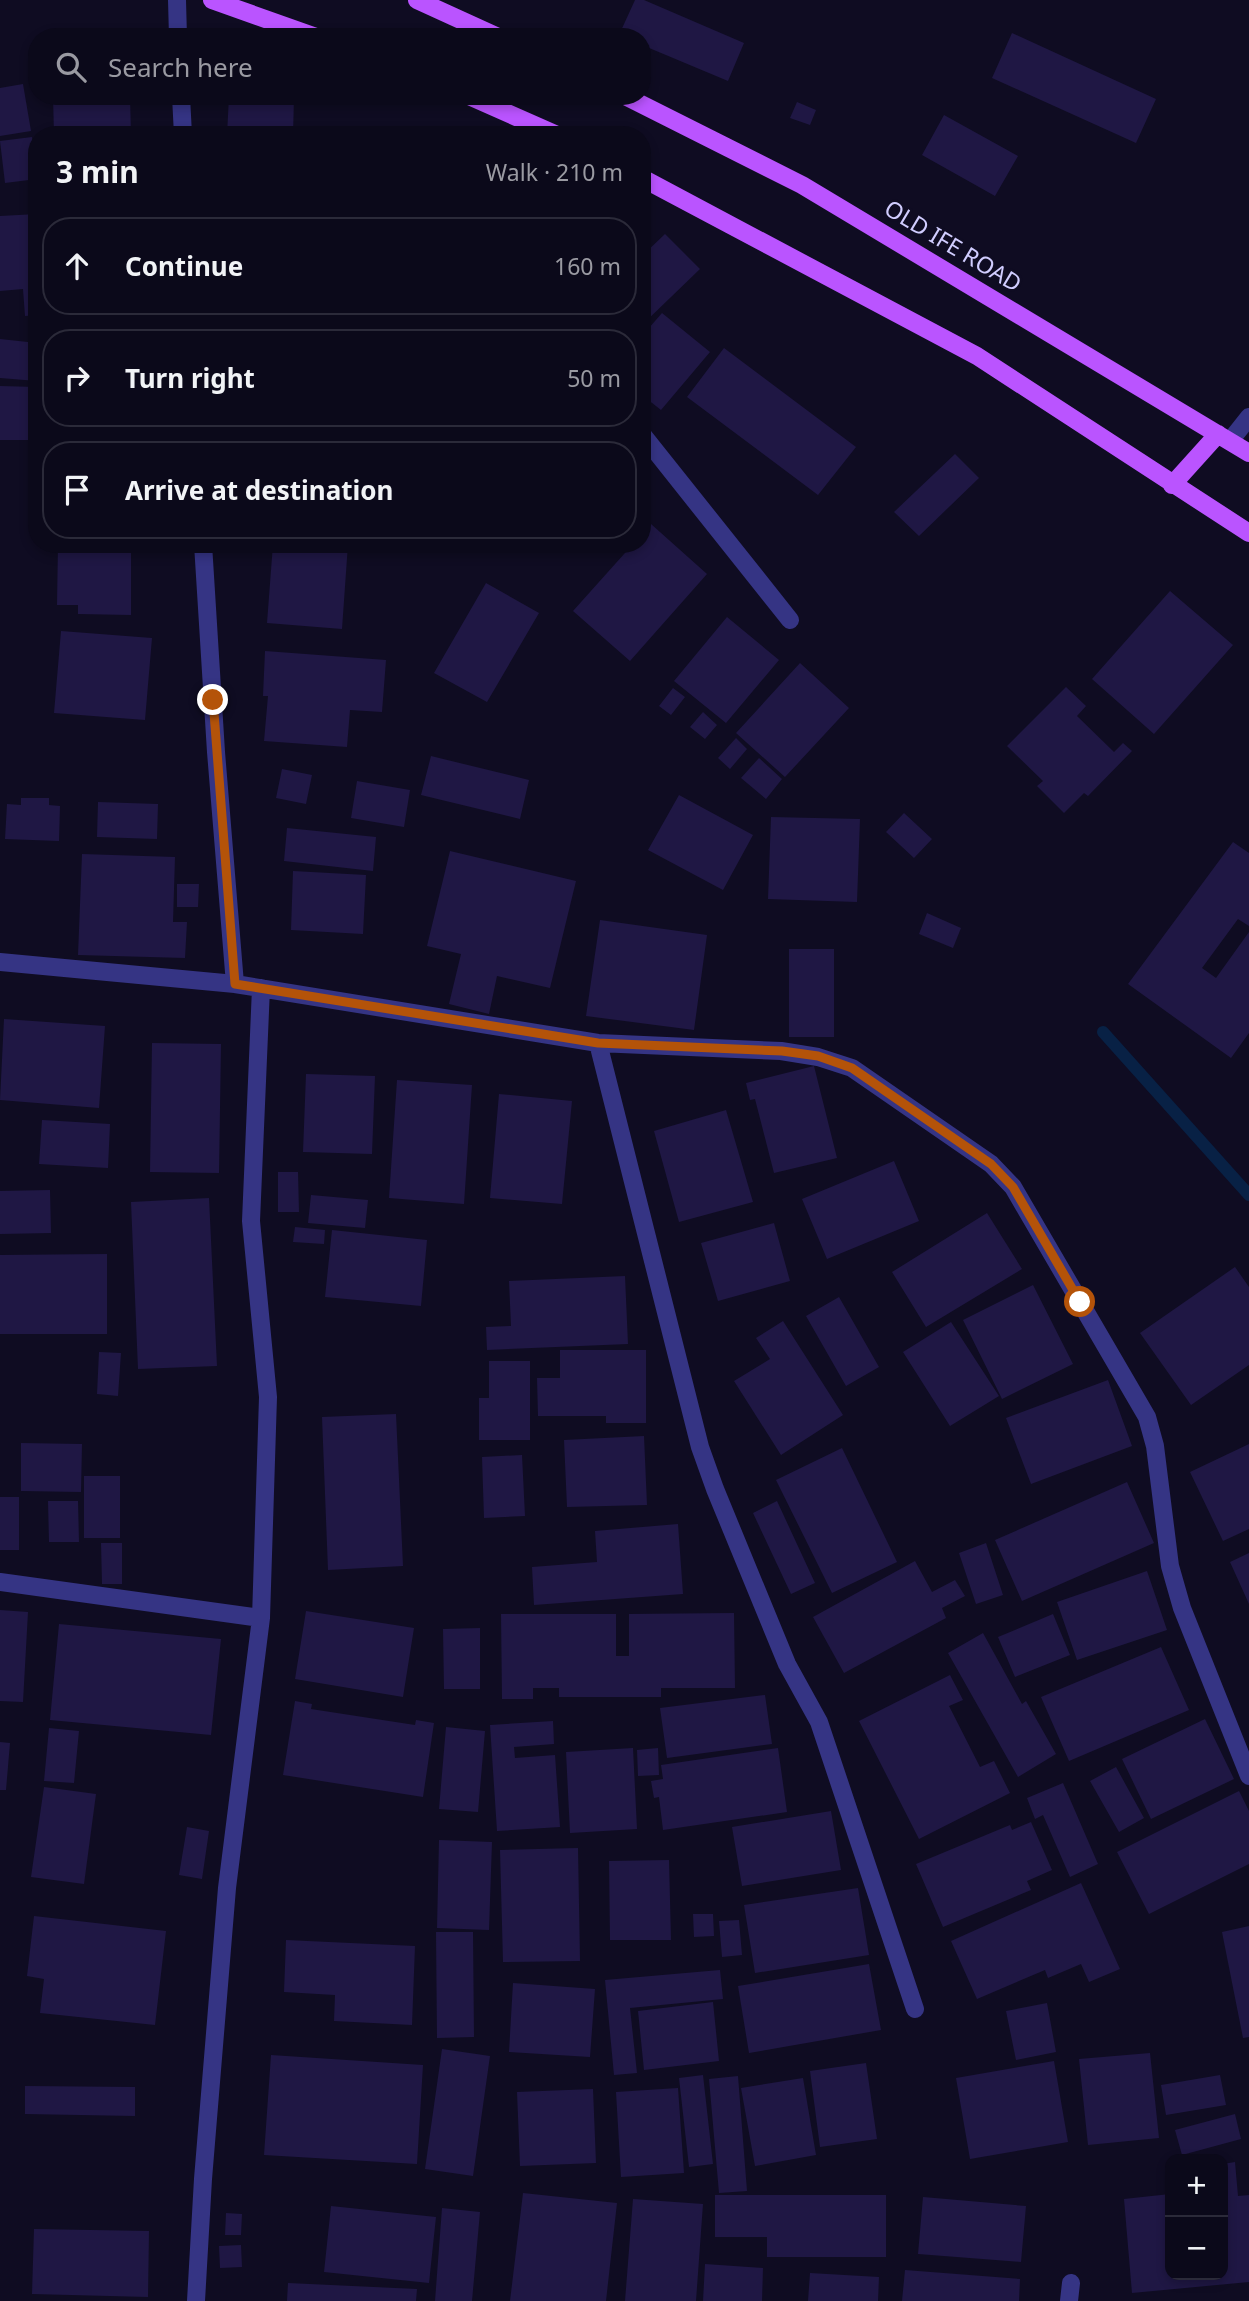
<!DOCTYPE html>
<html lang="en">
<head>
<meta charset="utf-8">
<style>
  body { margin:0; font-family:"Noto Sans",sans-serif; background:#141223; color:#f1f3f6 }
  .controls { position:absolute; right:21px; bottom:21px; display:grid; overflow:hidden; border-radius:14px; box-shadow:0 4px 10px #0003 }
  .controls button { width:63px; height:63px; display:grid; place-items:center; padding:0; border:0; border-bottom:2px solid #2b2a39; background:#0b091a; color:#f1f3f6; font:35px sans-serif }
  .stop { position:absolute; width:21px; height:21px; margin:-16px; border:5px solid #b45309; border-radius:50%; background:#fff }
  .stop.end { background:#b45309; border-color:#fff; box-shadow:0 2px 7px #0008 }
  .list { margin:0; padding:0; list-style:none }
  h2 { display:flex; justify-content:space-between; align-items:center; height:91px; margin:0; padding:0 28px; font-size:30px }
  h2 small { font-size:23px; font-weight:400; color:#9a9aa2 }
  .list li { display:grid; grid-template-columns:46px 1fr auto; gap:21px; align-items:center; box-sizing:border-box; height:98px; margin:0 14px 14px; padding:0 14px; border:2px solid #2b2a39; border-radius:28px }
  .list b { display:block; font-size:26px; white-space:nowrap }
  .list em { font-size:23px; font-style:normal; color:#9a9aa2 }
  .icon { flex:none; width:38px; height:38px; fill:none; stroke:currentColor; stroke-width:2; stroke-linecap:round; stroke-linejoin:round }
  .map { position:relative; flex:none; width:1249px; height:2301px; overflow:hidden }
  .search { position:absolute; background:#0b091a; box-shadow:0 4px 10px #0003; left:28px; top:28px; width:623px; height:77px; display:flex; align-items:center; gap:18px; box-sizing:border-box; padding:0 24px; border-radius:28px; color:#9a9aa2; font-size:26px }
  .panel { position:absolute; background:#0b091a; box-shadow:0 4px 10px #0003; left:28px; top:126px; width:623px; height:427px; border-radius:28px }
  .map>svg:first-child { display:block }
  .lines { fill:none; stroke-linecap:round; stroke-linejoin:round }
  .stream { stroke:#082145; stroke-width:12 }
  .building { fill:#1f1744 }
  .street { stroke:#353484; stroke-width:18 }
  .primary { stroke:#ba54ff; stroke-width:18 }
  .route { stroke:#b45309; stroke-width:9 }
  .labels { text-anchor:middle; stroke-width:5; stroke-linejoin:round; paint-order:stroke }
  .street-label { font-size:23px; fill:#d1cdff; stroke:#0f0c22 }
</style>
</head>
<body>
<div class="map">
<svg width="1249" height="2301" viewBox="0 0 1249 2301">
  <rect width="100%" height="100%" fill="#0f0c22"/>
  <g class="lines">
    <path class="stream" d="M1103 1032 1249 1195"/>
  </g>
  <path class="building" d="M635 0H644L744 43 728 81 642 45V37L619 35Z
    M1012 33 1156 99 1136 143 992 78Z
    M23 84 31 131 0 136V88Z
    M53 96H130L131 135H54Z
    M229 96 294 98 293 135H227Z
    M797 102 816 110 810 125 790 118Z
    M944 115 1018 156 995 196 922 155Z
    M325 129 380 131V135H325Z
    M32 137 37 179 5 183 0 141Z
    M37 214V315L25 316 23 289 0 291V216Z
    M665 234 700 269 642 325V256Z
    M662 313 710 352 661 410 642 395V336Z
    M0 339 37 343V381L0 378Z
    M724 348 856 447 818 495 687 397Z
    M0 386 37 387V440H0Z
    M955 454 979 478 919 536 894 512Z
    M651 524 707 574 630 661 573 611 633 544H642V533Z
    M58 544H131V615L78 614V605H57Z
    M273 544H348L342 629 267 623Z
    M486 583 539 613 487 702 434 673Z
    M1170 591 1233 645 1154 734 1092 679Z
    M727 617 779 660 726 723 674 681Z
    M61 631 152 638 145 720 54 713Z
    M265 651 386 660 382 712 350 710 347 747 264 741 268 696H263Z
    M800 663 849 708 785 777 736 733Z
    M1066 687 1086 706 1077 716 1114 752 1123 743 1132 751 1088 796 1084 793 1064 813 1037 786 1043 781 1007 746Z
    M673 688 685 697 671 715 659 706Z
    M703 712 717 725 705 739 690 727Z
    M736 738 747 749 730 769 718 758Z
    M431 756 529 780 520 819 421 795Z
    M759 758 782 779 766 799 741 778Z
    M282 769 312 775 306 804 276 798Z
    M357 781 410 790 404 827 351 818Z
    M679 795 753 835 723 890 648 850Z
    M21 798H49V805L60 806 59 841 5 839 7 804 21 805Z
    M98 802 158 804 157 839 97 837Z
    M904 813 932 839 914 858 886 832Z
    M771 817 860 819 857 902 768 899Z
    M287 828 376 837 373 871 284 861Z
    M1233 842 1249 853V926L1238 919 1202 968 1216 978 1249 932V1033L1231 1058 1128 984Z
    M450 851 576 881 550 988 497 976 489 1014 449 1004 461 954 427 946Z
    M82 854 175 857 173 922H187L185 958 78 955Z
    M293 871 366 875 363 934 291 930Z
    M177 884H199L198 907H177Z
    M927 913 961 928 953 948 919 934Z
    M600 920 707 935 694 1030 586 1016Z
    M789 949H834V1037H789Z
    M4 1019 105 1026 99 1108 0 1100Z
    M152 1043 221 1044 219 1173 150 1172Z
    M814 1066 837 1158 774 1173 755 1099 750 1100 746 1083Z
    M306 1074 375 1076 372 1154 303 1152Z
    M397 1080 472 1085 464 1204 389 1198Z
    M499 1094 572 1101 562 1204 490 1198Z
    M726 1110 753 1202 679 1222 654 1131Z
    M42 1120 110 1124 108 1168 39 1164Z
    M894 1161 919 1221 827 1259 802 1199Z
    M278 1172H298L299 1212H278Z
    M50 1190 51 1233 0 1234V1191Z
    M311 1195 368 1200 365 1228 308 1223Z
    M209 1198 217 1366 138 1369 131 1202Z
    M987 1213 1022 1269 926 1327 892 1272Z
    M774 1223 790 1281 718 1301 701 1243Z
    M295 1227 325 1230 324 1244 293 1242Z
    M332 1230 427 1240 421 1306 325 1297Z
    M107 1254V1334H0V1255Z
    M1235 1267 1249 1287V1365L1191 1405 1140 1333Z
    M625 1276 628 1344 487 1350 486 1327 511 1326 509 1281Z
    M1033 1285 1073 1364 1002 1399 963 1320Z
    M839 1297 879 1367 846 1386 806 1316Z
    M783 1321 843 1415 781 1455 734 1381 770 1359 756 1338Z
    M951 1322 999 1396 950 1426 903 1352Z
    M560 1350H646V1423H606V1416H538L537 1378H560Z
    M99 1352 121 1353 118 1396 97 1394Z
    M489 1361H530V1440H479V1398H489Z
    M1108 1380 1132 1446 1031 1484 1006 1418Z
    M396 1414 403 1566 328 1570 322 1417Z
    M644 1436 647 1505 567 1507 564 1440Z
    M21 1443 82 1444 81 1492 21 1491Z
    M1249 1444V1529L1223 1541 1190 1472Z
    M842 1448 897 1562 832 1593 776 1480Z
    M522 1455 525 1516 484 1518 482 1457Z
    M84 1476H120V1538H84Z
    M1127 1482 1154 1543 1022 1601 995 1540Z
    M0 1497H19V1550H0Z
    M48 1501H78L79 1542H49Z
    M777 1501 815 1583 791 1594 753 1513Z
    M678 1524 683 1594 534 1605 532 1567 597 1562 595 1531Z
    M101 1543H122V1584H102Z
    M986 1543 1003 1595 976 1604 959 1553Z
    M1249 1553V1604L1230 1562Z
    M915 1561 932 1592 955 1580 965 1596 942 1608 946 1618 844 1673 813 1617Z
    M1147 1571 1167 1630 1077 1660 1057 1602Z
    M0 1610 28 1612 23 1702 0 1701Z
    M306 1611 414 1628 403 1697 295 1679Z
    M734 1613 735 1688H661V1697H559V1688H533V1699H502L501 1614H616V1656H629V1614Z
    M1053 1614 1070 1655 1015 1677 998 1637Z
    M59 1624 221 1639 211 1735 50 1720Z
    M480 1628V1689H444L443 1629Z
    M983 1633 1022 1704 1026 1701 1056 1754 1018 1777 948 1653Z
    M1161 1647 1189 1710 1069 1761 1041 1697Z
    M950 1675 963 1700 949 1706 980 1767 994 1761 1010 1793 919 1839 859 1721Z
    M765 1695 772 1744 667 1758 660 1708Z
    M295 1701 312 1704 311 1709 415 1725 416 1720 434 1723 423 1797 283 1775Z
    M1205 1719 1234 1779 1151 1819 1122 1759Z
    M553 1721 554 1744 514 1747 515 1758 555 1755 560 1827 497 1831 490 1725Z
    M446 1727 485 1731 478 1812 439 1809Z
    M49 1728 79 1731 74 1783 44 1781Z
    M0 1742 10 1743 6 1790H0Z
    M633 1748 637 1829 570 1833 566 1752Z
    M658 1748 659 1775 638 1776 637 1750Z
    M778 1748 787 1812 663 1830 659 1797 654 1798 651 1781 663 1779 661 1765Z
    M1116 1767 1144 1818 1119 1832 1090 1781Z
    M1063 1783 1098 1864 1070 1877 1043 1815 1035 1819 1027 1798Z
    M44 1787 96 1794 84 1884 31 1877Z
    M1239 1791 1249 1811V1864L1149 1914 1117 1852Z
    M831 1811 841 1870 742 1886 732 1827Z
    M1031 1822 1052 1870 1027 1881 1031 1890 943 1927 916 1864 1010 1825 1012 1830Z
    M187 1827 209 1831 202 1879 179 1875Z
    M439 1840 492 1842 489 1930 437 1928Z
    M578 1848 580 1961 503 1962 500 1850Z
    M669 1860 671 1940H610L609 1861Z
    M1081 1883 1120 1969 1089 1982 1081 1964 1048 1978 1045 1970 977 1999 951 1941Z
    M858 1888 869 1955 755 1973 744 1905Z
    M693 1914H713L714 1936 694 1937Z
    M34 1916 166 1931 155 2025 40 2013 44 1979 27 1976Z
    M739 1920 742 1955 722 1957 719 1921Z
    M1249 1926V2037L1243 2038 1222 1932Z
    M436 1932H473L474 2037 437 2038Z
    M286 1940 415 1946 412 2025 334 2021 335 1995 284 1992Z
    M869 1964 881 2030 749 2053 738 1986Z
    M720 1970 723 1999 630 2008 637 2073 614 2075 605 1980Z
    M513 1983 595 1989 590 2057 509 2052Z
    M713 2002 719 2061 644 2070 638 2011Z
    M1047 2003 1056 2052 1016 2060 1006 2011Z
    M442 2049 490 2056 473 2176 425 2169Z
    M1150 2053 1159 2138 1088 2145 1079 2059Z
    M271 2055 423 2065 417 2164 264 2155Z
    M1054 2061 1068 2142 970 2159 956 2078Z
    M866 2063 877 2139 820 2147 810 2071Z
    M703 2075 713 2164 689 2167 679 2078Z
    M1220 2075 1226 2105 1166 2115 1161 2085Z
    M738 2076 747 2191 719 2193 709 2079Z
    M803 2078 816 2155 755 2166 741 2088Z
    M25 2086 135 2087V2116L25 2114Z
    M678 2088 684 2173 621 2177 616 2092Z
    M593 2089 596 2163 520 2166 517 2092Z
    M1235 2114 1241 2139 1182 2155 1175 2130Z
    M1235 2162 1238 2196 1249 2195V2282L1132 2293 1124 2199 1170 2194V2275H1223V2164Z
    M523 2193 617 2203 606 2301H510Z
    M715 2195H886V2257H767V2237H715Z
    M923 2197 1026 2206 1021 2262 918 2254Z
    M633 2199 703 2204 696 2301H625Z
    M331 2206 436 2217 429 2283 324 2272Z
    M442 2208 480 2212 472 2301H435Z
    M226 2213 242 2214 241 2235H225Z
    M34 2229 149 2231 148 2297 32 2294Z
    M241 2245 242 2267 220 2268 219 2246Z
    M705 2264 763 2268 762 2301H703Z
    M905 2270 1020 2279 1019 2301H902Z
    M810 2273 879 2277 878 2301H808Z
    M288 2283 417 2289 416 2301H287Z"/>
  <g class="lines">
    <path class="street" d="M177 0 178 37
      M181 96 183 135
      M642 434 790 620
      M1230 441 1249 417
      M203 544 216 752 235 984
      M0 962 235 984 598 1043 781 1051 818 1057 852 1068 991 1164 1013 1187 1147 1417 1155 1446 1170 1566 1182 1608 1249 1776
      M598 1043 700 1447 715 1489 787 1664 819 1722 915 2009
      M0 1582 261 1618
      M196 2301 203 2179 227 1888 261 1618 268 1397 251 1221 261 988
      M1069 2301 1071 2283"/>
    <path class="primary" d="M212 0 316 37
      M417 0 498 37
      M469 96 557 135
      M625 96 802 185 1249 453
      M642 178 977 356 1249 533
      M1172 485 1218 434"/>
  </g>
  <g class="lines">
    <path class="route" d="M213 700 235 984 598 1043 782 1051 818 1056 852 1068 991 1164 1013 1187 1080 1302"/>
  </g>
  <g class="labels">
    <g class="street-label">
      <text transform="translate(953 246) rotate(31)" y="8">OLD IFE ROAD</text>
    </g>
  </g>
</svg>
<div class="controls">
<button>+</button>
<button>−</button>
</div>
<div class="stop" style="left:1080px;top:1302px"></div>
<div class="stop end" style="left:213px;top:700px"></div>
<div class="search"><svg class="icon" aria-label="search" viewBox="0 0 24 24"><circle cx="10" cy="10" r="6"/><path d="M15 15l6 6"/></svg>Search here</div>
<section class="panel">
<h2>3 min<small>Walk · 210 m</small></h2>
<ul class="list">
<li><svg class="icon" aria-label="ahead" viewBox="0 0 24 24"><path d="M12 20V5M6 11l6-6 6 6"/></svg><div><b>Continue</b></div><em>160 m</em></li>
<li><svg class="icon" aria-label="right" viewBox="0 0 24 24"><path d="M7 20v-9h11M14 6l5 5-5 5"/></svg><div><b>Turn right</b></div><em>50 m</em></li>
<li><svg class="icon" aria-label="arrive" viewBox="0 0 24 24"><path d="M6 21V4h12l-3 4 3 4H6"/></svg><div><b>Arrive at destination</b></div></li>
</ul>
</section>
</div>
</body>
</html>
